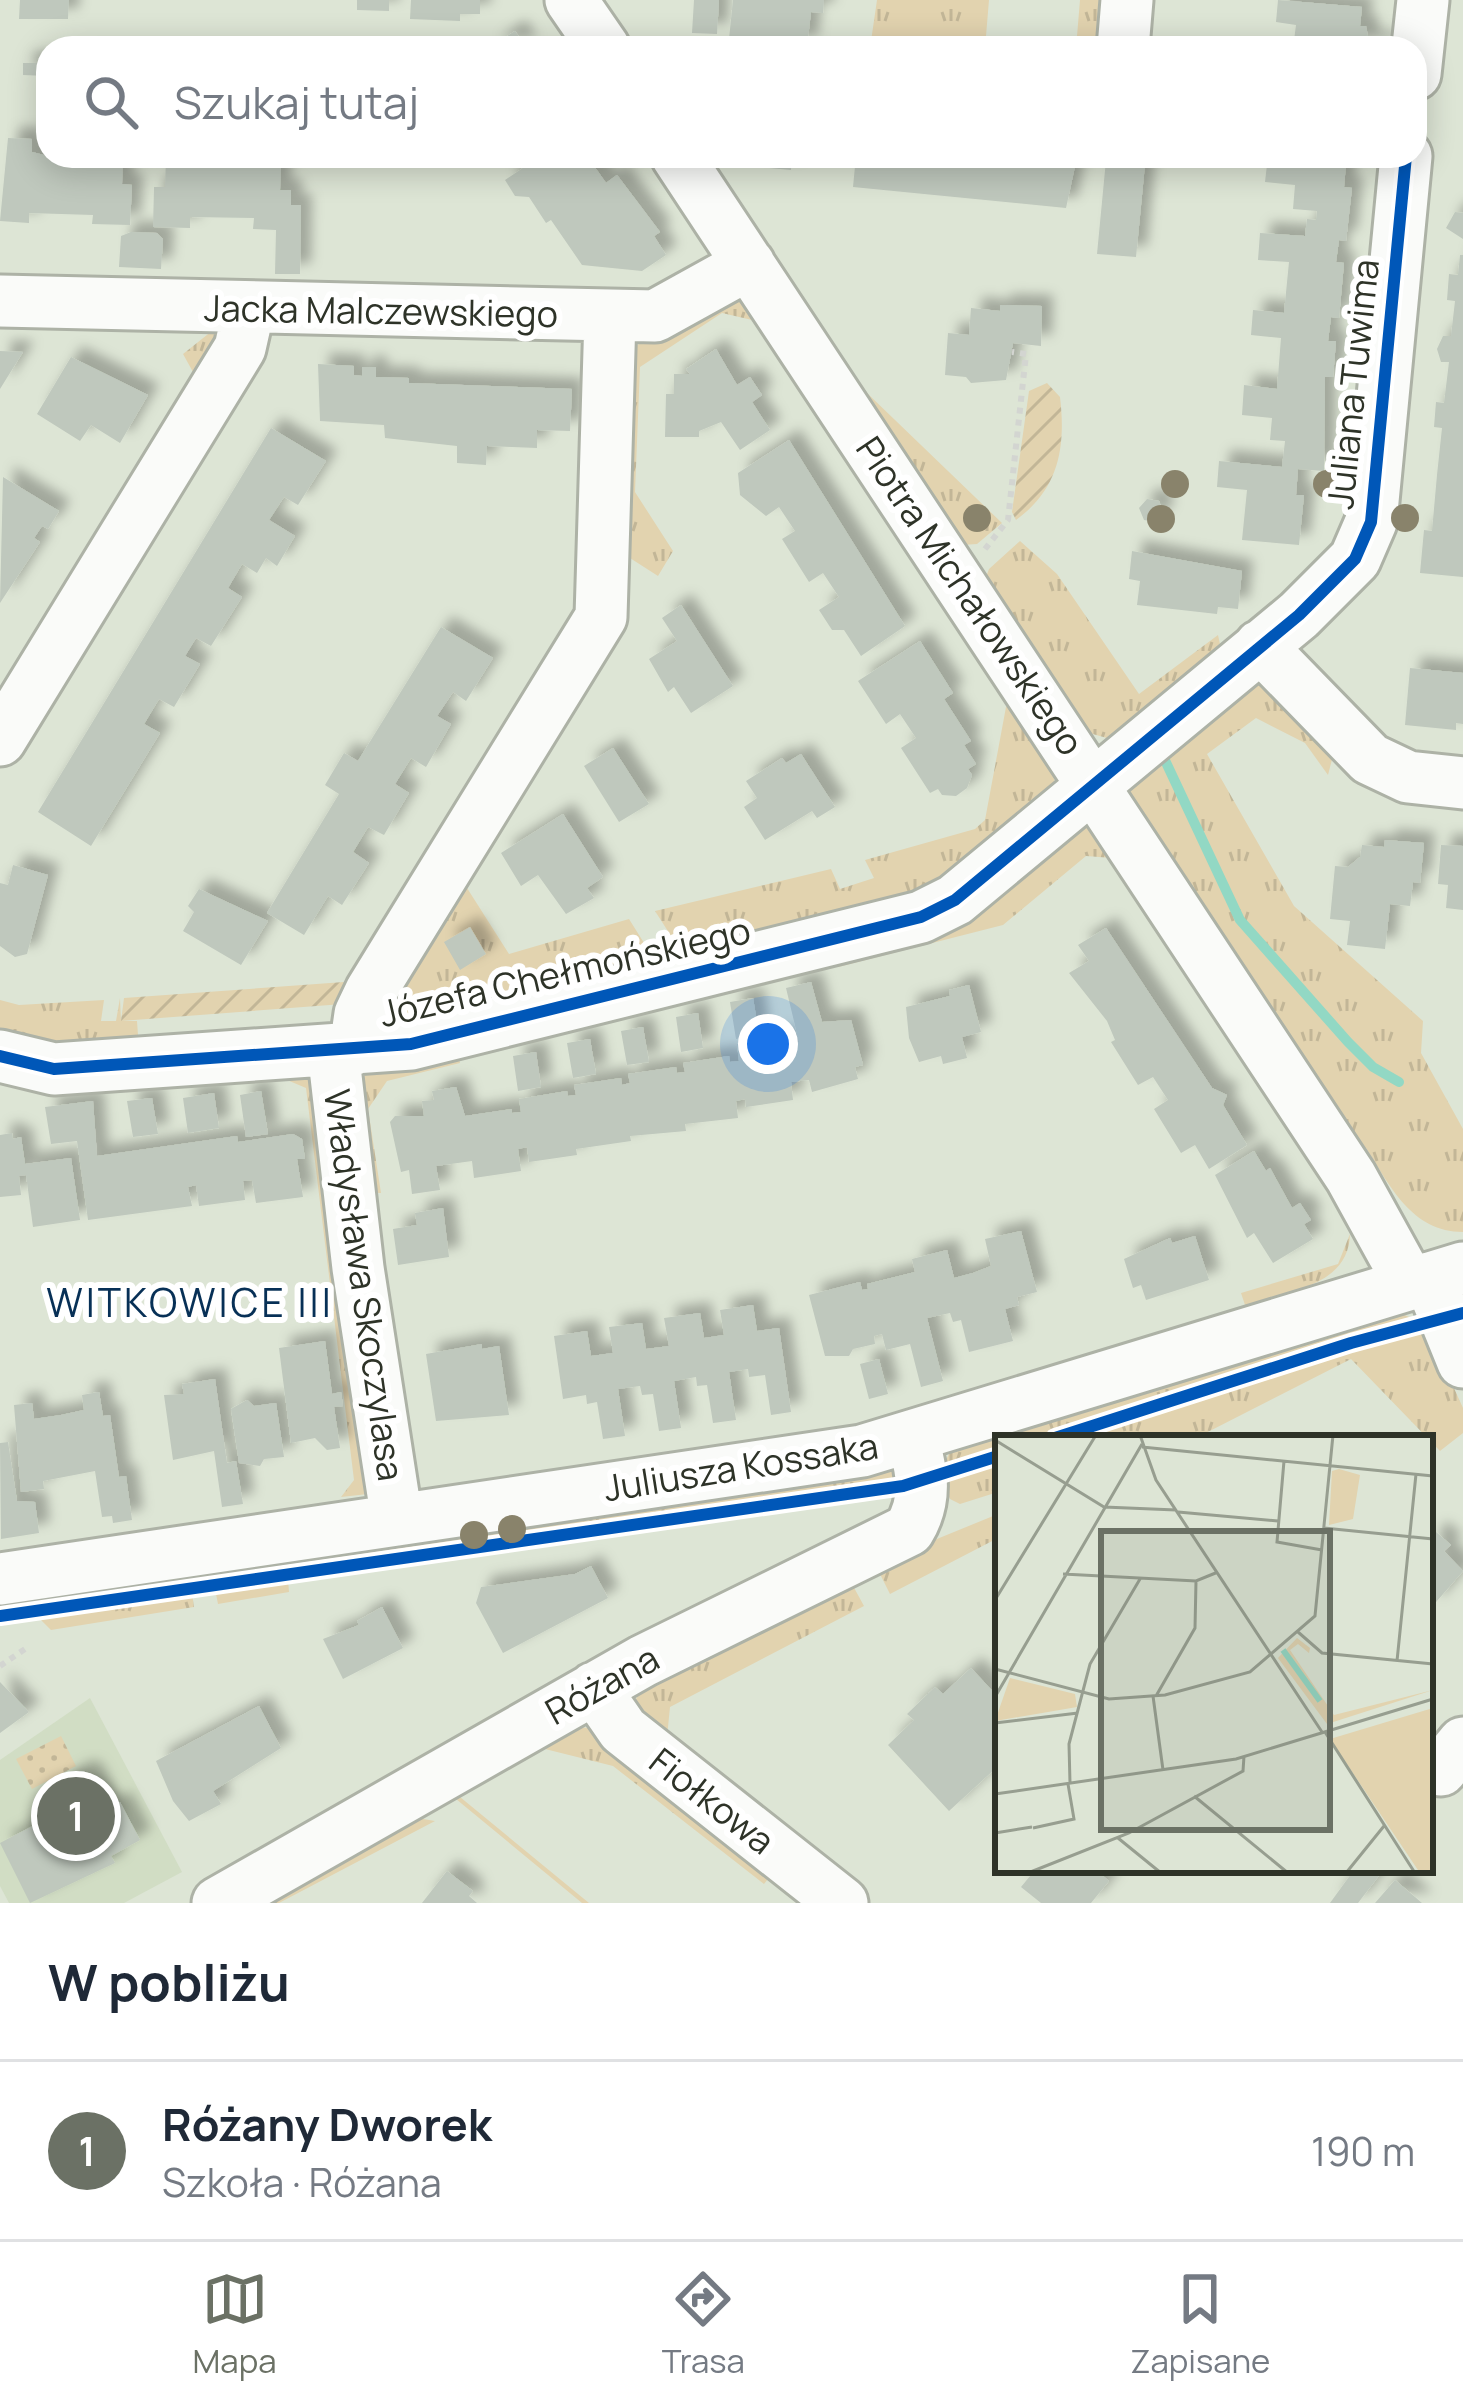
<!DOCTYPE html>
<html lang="pl">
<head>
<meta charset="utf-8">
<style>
  body { margin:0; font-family:Manrope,sans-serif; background:#f2f2f3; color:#1f2937 }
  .you { position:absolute; left:768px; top:1044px; width:42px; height:42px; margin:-30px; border:9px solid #fff; border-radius:50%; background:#1a73e8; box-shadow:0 0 0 18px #1a73e833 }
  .badge { display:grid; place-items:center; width:78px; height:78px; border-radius:50%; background:#6b7165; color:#fff; font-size:39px; font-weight:700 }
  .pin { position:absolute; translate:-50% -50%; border:6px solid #fff; box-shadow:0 3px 12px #0006 }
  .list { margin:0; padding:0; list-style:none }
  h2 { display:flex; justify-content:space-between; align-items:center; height:156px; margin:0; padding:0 48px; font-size:51px }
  h2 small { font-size:39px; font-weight:400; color:#747a83 }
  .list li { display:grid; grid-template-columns:78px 1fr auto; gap:36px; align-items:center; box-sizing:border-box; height:180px; padding:0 48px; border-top:3px solid #e0e1e3 }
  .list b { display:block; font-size:45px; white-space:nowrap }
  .list p { margin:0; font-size:39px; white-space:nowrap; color:#747a83 }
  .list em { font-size:39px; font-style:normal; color:#747a83 }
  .icon { flex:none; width:66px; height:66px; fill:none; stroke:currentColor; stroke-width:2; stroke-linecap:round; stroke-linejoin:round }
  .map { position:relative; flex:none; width:1463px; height:1903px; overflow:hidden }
  .search { position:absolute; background:#fff; box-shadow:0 6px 30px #0003; left:36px; right:36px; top:36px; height:132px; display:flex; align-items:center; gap:30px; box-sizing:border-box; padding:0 42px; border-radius:36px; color:#747a83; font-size:45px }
  .sheet { height:336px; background:#fff }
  nav { display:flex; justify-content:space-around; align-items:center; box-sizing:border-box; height:168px; border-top:3px solid #e0e1e3; background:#fff; font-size:33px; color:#747a83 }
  nav a { display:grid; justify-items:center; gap:6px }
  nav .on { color:#6b7165 }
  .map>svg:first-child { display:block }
  .built { fill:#d1ddc4 }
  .grass { fill:url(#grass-tufts) }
  .park { fill:url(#park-dots) }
  .garden { fill:url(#garden-furrows) }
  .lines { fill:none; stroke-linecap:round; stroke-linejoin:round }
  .stream { stroke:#92d8c4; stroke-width:10 }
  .building { fill:#bfc8bd; filter:url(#shadow) }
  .minor-casing { stroke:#adb2a6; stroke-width:57 }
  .path { stroke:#d3d5d1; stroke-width:6; stroke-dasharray:6 6; stroke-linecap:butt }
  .minor { stroke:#fafbf9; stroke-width:51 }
  .cycleway-casing { stroke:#fff; stroke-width:20 }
  .cycleway { stroke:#0057b8; stroke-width:12 }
  .tree { fill:#89836b }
  .labels { text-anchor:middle; stroke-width:12; stroke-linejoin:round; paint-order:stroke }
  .street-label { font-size:36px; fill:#2e3328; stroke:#fff }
  .neighbourhood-label { font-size:39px; letter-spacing:3px; fill:#073056; stroke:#fff }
  .inset-river { fill:none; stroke:#92d8c4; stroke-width:6 }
  .inset-road { fill:none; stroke:#979e90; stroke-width:3 }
  .view { fill:#6b7165; fill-opacity:0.15; stroke:#6b7165; stroke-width:6 }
  .inset-edge { fill:none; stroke:#2e3328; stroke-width:6 }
</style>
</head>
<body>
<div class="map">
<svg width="1463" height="1903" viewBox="0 0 1463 1903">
  <defs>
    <pattern id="grass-tufts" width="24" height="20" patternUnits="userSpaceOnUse" patternTransform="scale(3)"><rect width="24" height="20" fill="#e2d3af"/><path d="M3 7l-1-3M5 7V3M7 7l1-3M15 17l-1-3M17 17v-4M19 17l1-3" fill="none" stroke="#c2b697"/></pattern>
    <pattern id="park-dots" width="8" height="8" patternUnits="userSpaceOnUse" patternTransform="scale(3)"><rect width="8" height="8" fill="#e2d3af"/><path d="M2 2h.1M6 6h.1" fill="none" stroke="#c2b697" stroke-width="1.8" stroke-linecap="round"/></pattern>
    <pattern id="garden-furrows" width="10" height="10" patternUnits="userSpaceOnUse" patternTransform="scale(3)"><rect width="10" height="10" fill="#e2d3af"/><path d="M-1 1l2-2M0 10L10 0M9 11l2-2" fill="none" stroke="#c2b697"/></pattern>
    <filter id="shadow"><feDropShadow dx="11" dy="-11" stdDeviation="6" flood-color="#0004"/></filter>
  </defs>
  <rect width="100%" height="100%" fill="#dde5d5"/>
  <path class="built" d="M90 1698 182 1872 124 1903H9L0 1886V1760Z"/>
  <path class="grass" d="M877 0H989L985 48H870Z
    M1080 0H1113L1109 48H1076Z
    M742 294 778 341 770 345 752 320 722 313 640 367 635 492 673 551 658 576 619 551 629 349Z
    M817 323 868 394 1002 523 977 544 962 545Z
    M217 327 221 333 92 561 82 554 193 372 183 354Z
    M1020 541 1057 574 1139 694 1218 635 1223 658 1114 740 1082 731 984 582 989 569Z
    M1257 679 1335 748 1328 775 1305 743 1256 718 1207 754 1294 906 1423 1021 1421 1053 1463 1129V1232C1412 1232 1390 1186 1366 1148L1356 1153 1128 796V783Z
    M1017 699 1055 769 1054 788 945 888 685 955 680 950 655 911 831 869 840 889 874 878 865 860 975 829 985 820 1006 707Z
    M1083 827 1092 829 1112 858 1086 856 1003 925 838 967 834 954Z
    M484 834 496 841 467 888 509 954 629 919 651 954 649 971 389 1023 385 1016Z
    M120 998 121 1021H137L139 1049 0 1043V1000L19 1005 104 1000 101 1021H116Z
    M456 1048 460 1063 387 1081 368 1109 381 1193H376L374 1172 350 1123 356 1081 371 1070Z
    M297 1070 315 1084 368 1494 341 1497 354 1480 306 1088 287 1080Z
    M1350 1234C1349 1287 1285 1292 1245 1305L1241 1293 1338 1264Z
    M1398 1312 1418 1321 1350 1337 1036 1438H998V1450L942 1468 952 1448Z
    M1428 1331 1463 1408V1433L1440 1451 1351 1359 1196 1438H1135L1131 1432 1119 1438H1074L1352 1348Z
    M998 1462V1492L960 1504 950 1499 942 1481Z
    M888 1468 901 1480 308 1566 315 1552Z
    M998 1514V1538L890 1594 880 1574 883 1561Z
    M288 1579 289 1592 218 1604 215 1589Z
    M852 1584 864 1606 670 1707 667 1737 640 1725 634 1705 639 1691Z
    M192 1593 194 1607 51 1630 38 1617Z
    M573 1727 591 1728 772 1874 764 1884 613 1766 545 1749 460 1797 589 1903H582L456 1799 457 1786Z
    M405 1816 435 1821 279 1903H253Z"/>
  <path class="park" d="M61 1736 76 1766 32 1789 16 1759Z"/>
  <path class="garden" d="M1047 383 1060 397C1066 447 1059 489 1016 520L1012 512 1029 391Z
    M344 982 349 991 343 1004 121 1021 124 998Z"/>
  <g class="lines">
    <path class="stream" d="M1163 756 1240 920 1348 1042 1373 1067 1399 1082"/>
  </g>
  <path class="building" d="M20 0H69L68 19H19Z
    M357 0H389V11L357 10Z
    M411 0H480V14H460V21L410 19Z
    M694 0H719L717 34 692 33Z
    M733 0H824L823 13 811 12 807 47 729 39Z
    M1278 0 1362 7 1360 26H1366L1369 42 1386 43 1385 48H1293L1296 25 1276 22Z
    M515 31 527 48H489Z
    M23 63H48V76L23 75Z
    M8 138 32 139V152L48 156H123L122 184 132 185 130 225 92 224 93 215 29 213V223L0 221Z
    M166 156 256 160V156H281L280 190H291V205H301L300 274H275L276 230 253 229 254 218 190 217V228L153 227 154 187H165Z
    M541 156H587L606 183 617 175 660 232 654 236 666 255 642 271 582 265 551 220 546 223 529 197 515 196 505 180Z
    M737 156H792L791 170 736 165Z
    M856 156H1066L1077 157 1066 208 853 187Z
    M1268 156 1346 164 1344 187 1352 188 1346 241 1339 240 1336 262 1344 263 1339 318 1331 317 1328 341H1336L1333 377H1325L1324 471 1298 469 1296 495H1304L1299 545 1242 540 1247 490 1217 487 1219 461 1282 467 1285 441 1270 440 1272 418 1242 415 1244 385 1277 389 1281 338 1251 335 1253 310 1284 313 1289 262 1258 260 1260 233 1305 236 1307 219 1316 220 1317 211 1293 209 1295 185 1265 182Z
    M1106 160 1145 164 1136 257 1097 254Z
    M1455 212 1463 213V239L1446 228Z
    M131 232 157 233 163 239 161 269 119 267 121 236Z
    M1460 255H1463V577L1420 573 1424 530 1432 531 1437 475 1442 428 1434 427 1436 402 1444 403 1449 362H1441L1437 349 1443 336H1451L1455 301 1447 300 1449 274 1458 275Z
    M1000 305 1042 306 1041 346 1013 343 1006 380 971 383 966 377 945 375 948 333 969 335 971 308 1000 311Z
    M716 349 737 385 750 377 762 395 752 402 770 430 740 450 721 422 699 431V437H665L666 394H674V374H690L686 369Z
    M0 351 23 352 0 389Z
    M71 357 148 395 120 443 91 425 80 441 37 414Z
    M318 364 354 366V375L362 376V367H376V377L409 378V383L572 389 570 431 537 430V448L487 446 486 465 457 463V446L385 438 384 425 320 421Z
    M271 428 326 461 298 505 284 497 269 520 295 536 277 566 266 558 257 573 242 564 228 588 242 597 211 646 196 638 185 656 200 664 174 707 159 699 144 724 160 733 91 846 38 812Z
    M789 440 905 626 861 656 844 630H832L819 610 839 597 823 573 809 582 782 539 795 531 779 507 766 516 740 495 738 473Z
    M3 477 59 511 48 529 42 526 34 538 40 542 0 603Z
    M1147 499 1159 501 1163 512 1156 522 1144 520 1139 508Z
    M1132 551 1242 571 1238 609 1218 607 1217 614 1137 605 1140 581 1129 579Z
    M681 605 733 686 691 713 674 687 668 692 649 659 677 641 662 618Z
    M441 627 493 658 466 701 453 692 437 716 451 724 426 767 411 758 395 784 409 793 384 835 368 827 353 852 369 863 342 905 328 896 304 935 267 913 339 794 325 785 344 753 358 761Z
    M920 641 953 693 944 699 971 741 964 745 976 764 968 769 972 775 967 788 956 796 942 795 938 789 930 793 901 748 916 738 900 714 886 724 858 681Z
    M1410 668 1463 673V724L1456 723V730L1405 725Z
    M613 748 649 804 619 822 584 766Z
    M801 754 835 807 817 818 812 811 765 840 744 807 757 798 746 781 782 758 786 763Z
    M563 814 603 877 587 888 594 898 566 914 538 875 521 886 501 853Z
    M1385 840 1424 843 1420 883 1413 882 1410 906 1390 904 1385 949 1347 945 1350 921 1330 919 1335 866 1348 867 1360 857 1362 845 1384 847Z
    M1441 845 1463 846V910L1446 908 1448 885 1438 884Z
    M13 865 48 875 27 954 15 957 0 946V883L8 885Z
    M199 889 268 921 241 965 183 931 194 912 188 906Z
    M470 927 486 954 460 970 444 942Z
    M1106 928 1212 1088 1227 1095 1223 1105 1247 1145 1209 1169 1195 1145 1181 1153 1154 1109 1168 1100 1153 1077 1138 1085 1111 1042 1115 1040 1107 1021 1069 973 1089 961 1078 945Z
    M811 982 822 1022 851 1020 863 1065 855 1067 858 1079 812 1092 809 1080 791 1082 793 1100 746 1107 745 1099 736 1101 738 1118 685 1124 686 1131 630 1136 631 1141 576 1149 577 1155 529 1162 527 1147 518 1149 521 1171 474 1178 472 1161 436 1166 440 1190 412 1194 409 1170 401 1172 390 1122 395 1116H424L422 1101 434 1100 432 1091 456 1087 465 1116 512 1109V1113L521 1112 519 1099 567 1091 568 1096 576 1095 574 1085 621 1078 622 1085 630 1083 628 1074 676 1067 677 1073 685 1072 683 1063 729 1056 730 1062 739 1061 737 1044 784 1037 785 1044 799 1042 786 988Z
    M969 985 981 1032 962 1037 967 1058 943 1064 941 1056 919 1062 909 1038 906 1007 950 996 949 990Z
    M753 998 759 1035 736 1039 730 1002Z
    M698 1013 703 1048 681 1052 676 1017Z
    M643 1027 649 1062 627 1065 621 1031Z
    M590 1039 596 1074 573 1078 567 1043Z
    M536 1052 541 1087 518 1091 513 1056Z
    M261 1091 268 1134 246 1137 240 1095Z
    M214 1093 219 1128 188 1133 183 1098Z
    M152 1098 158 1134 133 1137 127 1101Z
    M93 1101 97 1156 237 1136 238 1142 293 1134 302 1139 305 1159H297L303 1197 256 1203 252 1180 243 1181 245 1200 199 1206 196 1185 188 1187 192 1206 88 1220 77 1141 51 1144 45 1107Z
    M12 1133 13 1139 21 1137 25 1164 71 1158 80 1220 33 1227 26 1175 19 1176 21 1195 0 1197V1135Z
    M1254 1151 1266 1171 1270 1168 1292 1208 1300 1203 1311 1220 1304 1224 1313 1239 1273 1263 1254 1233 1247 1238 1215 1175Z
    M443 1208 449 1257 398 1265 393 1229 417 1225 415 1213Z
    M1021 1231 1037 1292 1017 1297 1019 1305 1005 1309 1013 1341 969 1352 961 1320 953 1322 950 1313 927 1318 943 1381 921 1387 910 1344 886 1350 882 1334 874 1336 875 1344 853 1349 849 1356H825L809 1295 860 1282 862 1290 868 1289 867 1284 915 1272 912 1259 947 1250 954 1278 973 1273 991 1266 985 1239Z
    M1195 1236 1209 1280 1146 1300 1141 1285 1133 1288 1124 1259 1170 1238 1172 1243Z
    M753 1305 757 1331 779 1328 791 1412 771 1415 765 1375 749 1377 748 1369 729 1372 736 1420 713 1423 707 1385 697 1386 696 1377 674 1381 681 1428 659 1431 653 1394 642 1395 640 1386 618 1389 625 1436 603 1439 597 1402 587 1404 586 1395 563 1399 554 1336 587 1331 591 1356 613 1353 609 1327 642 1323 646 1349 669 1346 664 1318 700 1313 704 1338 724 1335 720 1310Z
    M325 1341 332 1394 341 1392 343 1406 334 1407 340 1448 327 1450 315 1438 291 1443 279 1348Z
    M482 1344V1349L499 1346 509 1415 436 1421 426 1354Z
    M879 1359 888 1394 869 1399 860 1364Z
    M215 1379 227 1463 236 1461 243 1504 222 1507 214 1451 173 1460 164 1395 184 1394 182 1384Z
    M99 1392 103 1416 110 1415 119 1477 126 1476 132 1520 113 1523 112 1516 102 1517 95 1471 43 1481 44 1489 21 1492 14 1405 32 1403 34 1419 61 1415 84 1410 82 1395Z
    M247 1400 254 1406 276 1403 284 1457 264 1459 260 1466 239 1463 231 1409Z
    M8 1442 17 1501 35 1502 39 1533 1 1539 0 1443Z
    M1436 1532 1451 1545 1444 1551 1463 1571 1430 1609V1540Z
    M591 1566 608 1598 503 1653 476 1603 481 1587 575 1574Z
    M382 1607 403 1648 343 1679 323 1639 359 1625 357 1621Z
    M971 1668 998 1697V1766L949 1811 888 1745 914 1720 907 1714 935 1687 943 1694Z
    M0 1682 29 1712 0 1733Z
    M259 1706 281 1748 213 1791 221 1804 189 1821 173 1801 156 1761Z
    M82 1771 91 1774 109 1808 120 1802 140 1840 111 1856 115 1863 30 1903 0 1843 71 1806 63 1789 65 1780Z
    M1035 1870H1107L1103 1876 1109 1881 1091 1903H1041L1021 1887Z
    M1354 1870 1381 1873 1358 1903H1330Z
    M447 1871 473 1891 469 1896 477 1903H422Z
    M1395 1880 1422 1903H1375Z"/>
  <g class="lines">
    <defs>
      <path id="minor" d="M571 0 604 48
        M1123 48 1127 0
        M1415 74 1423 0
        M677 156 1351 1177 1410 1284
        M0 301 655 316 749 264
        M1260 646 1370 759 1408 777 1463 783
        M0 740 240 348 249 308
        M355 1049 360 1014 371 991 601 617 610 317
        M333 1050 358 1268 397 1520
        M0 1056 54 1069 411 1044 921 917 955 900 1299 615 1355 559 1371 522 1406 156
        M1429 1278 1463 1362
        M0 1579 862 1451 1463 1268
        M594 1688 623 1730 842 1903
        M1441 1770 1463 1743
        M218 1903 643 1661 909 1530C928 1499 922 1470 912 1436"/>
    </defs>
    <use href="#minor" class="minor-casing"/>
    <path class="path" d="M985 549 1008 520 1026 354 1012 352
      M0 1666 25 1649"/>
    <use href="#minor" class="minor"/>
    <defs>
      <path id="cycleway" d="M0 1056 54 1069 411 1044 921 917 955 900 1299 615 1355 559 1371 522 1406 156
        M1055 1438 1351 1343 1463 1313
        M0 1616 903 1486 998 1456"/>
    </defs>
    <use href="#cycleway" class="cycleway-casing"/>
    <use href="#cycleway" class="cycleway"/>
  </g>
  <g class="tree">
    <circle cx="1175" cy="484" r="14"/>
    <circle cx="1327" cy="484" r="14"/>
    <circle cx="977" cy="518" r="14"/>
    <circle cx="1405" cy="518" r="14"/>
    <circle cx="1161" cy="519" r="14"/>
    <circle cx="512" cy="1529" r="14"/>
    <circle cx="474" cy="1535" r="14"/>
  </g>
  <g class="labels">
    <g class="street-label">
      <text transform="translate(381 311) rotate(1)" y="13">Jacka Malczewskiego</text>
      <text transform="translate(1353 384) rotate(-84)" y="13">Juliana Tuwima</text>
      <text transform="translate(970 596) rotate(56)" y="13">Piotra Michałowskiego</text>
      <text transform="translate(565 972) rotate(-13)" y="13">Józefa Chełmońskiego</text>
      <text transform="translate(364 1285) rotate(82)" y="13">Władysława Skoczylasa</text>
      <text transform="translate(741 1467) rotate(-9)" y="13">Juliusza Kossaka</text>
      <text transform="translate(602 1685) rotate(-29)" y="13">Różana</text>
      <text transform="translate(712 1801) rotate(38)" y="13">Fiołkowa</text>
    </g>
    <g class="neighbourhood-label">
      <text x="190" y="1317">WITKOWICE III</text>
    </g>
  </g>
  <g transform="translate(995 1435)">
    <rect width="438" height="438" fill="#dde5d5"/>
    <path d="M302 203 315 213 314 218 303 209 295 215 339 280 438 255 332 289 283 223ZM438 273V438H425L335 304Z" fill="#e2d3af"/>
    <path d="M344 34 365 40 358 84 334 90 337 36ZM15 243 80 259 82 272 0 286Z" fill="#e2d3af"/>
    <path class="inset-river" d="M288 215 325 266"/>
    <path class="inset-road" d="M145 0 161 45 327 297M0 5 109 72 181 75M147 12 438 41M289 26 282 107 327 115M183 77 283 86M329 93 438 104M68 139 201 146 223 137M0 165 101 0M303 197 327 218 438 229M402 226 421 39M0 234 114 264 170 260 255 237 320 181 338 0M158 261 168 335M161 261 200 193 201 146M0 262 147 9M0 288 83 278M330 297 420 438M75 348 74 309 95 229 145 144M0 359 241 324 438 264M199 361 293 438M38 393 79 384 73 349M0 398 37 392M123 403 166 438M33 438 134 398 248 336 249 321M351 438 389 391"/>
    <path class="view" d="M106 96H335V395H106Z"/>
    <rect width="438" height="438" class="inset-edge"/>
  </g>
</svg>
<div class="you"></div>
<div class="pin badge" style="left:76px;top:1816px">1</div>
<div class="search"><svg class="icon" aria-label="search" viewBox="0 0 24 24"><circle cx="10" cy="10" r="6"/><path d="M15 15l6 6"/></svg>Szukaj tutaj</div>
</div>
<section class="sheet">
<h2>W pobliżu<small></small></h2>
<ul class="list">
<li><span class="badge">1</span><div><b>Różany Dworek</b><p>Szkoła · Różana</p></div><em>190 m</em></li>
</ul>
</section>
<nav>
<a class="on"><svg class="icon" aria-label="map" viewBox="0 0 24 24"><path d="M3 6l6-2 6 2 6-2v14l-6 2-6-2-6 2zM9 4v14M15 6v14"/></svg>Mapa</a>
<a><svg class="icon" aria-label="directions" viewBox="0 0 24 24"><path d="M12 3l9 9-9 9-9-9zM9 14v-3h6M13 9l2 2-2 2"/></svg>Trasa</a>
<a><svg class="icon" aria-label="saved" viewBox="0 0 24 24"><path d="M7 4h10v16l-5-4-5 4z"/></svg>Zapisane</a>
</nav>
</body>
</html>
